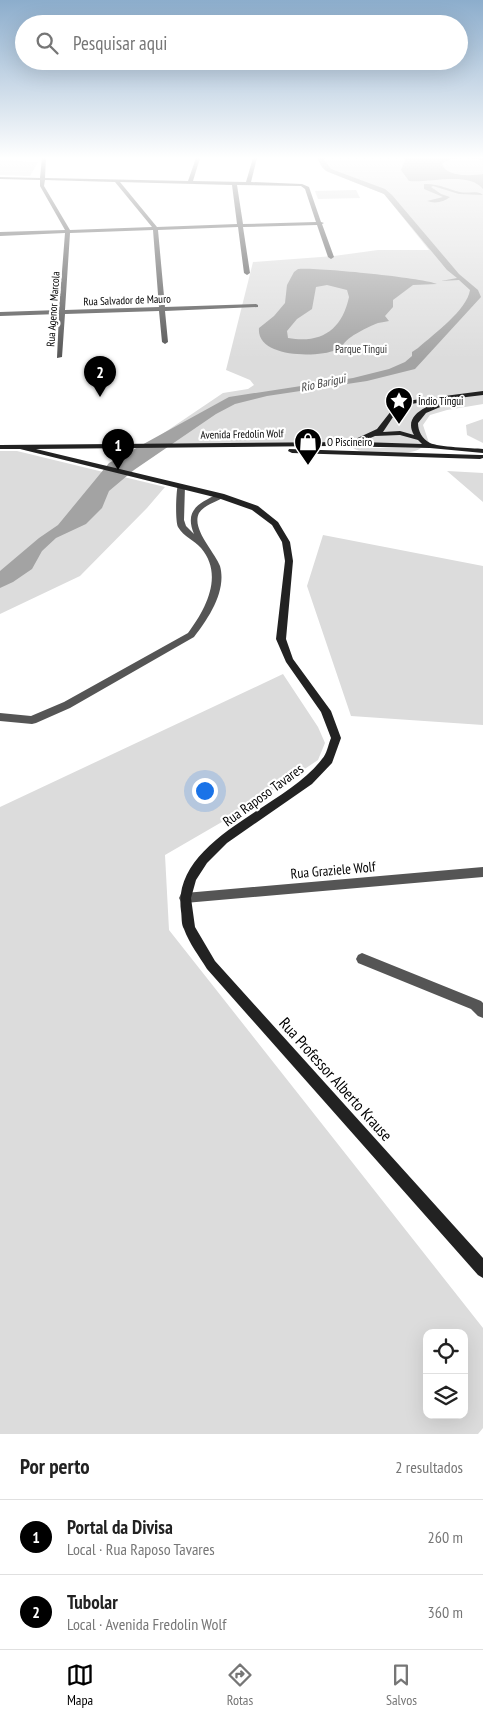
<!DOCTYPE html>
<html lang="pt">
<head>
<meta charset="utf-8">
<style>
  body { margin:0; font-family:"PT Sans Narrow",sans-serif; background:#f2f2f2; color:#222 }
  .controls { position:absolute; right:15px; bottom:15px; display:grid; overflow:hidden; border-radius:10px; box-shadow:0 5px 20px #0002 }
  .controls button { width:45px; height:45px; display:grid; place-items:center; padding:0; border:0; border-bottom:1px solid #e0e0e0; background:#fff; color:#222; font:25px sans-serif }
  .you { position:absolute; left:204px; top:790px; width:18px; height:18px; margin:-12px; border:4px solid #fff; border-radius:50%; background:#1a73e8; box-shadow:0 0 0 8px #1a73e833 }
  .badge { display:grid; place-items:center; width:32px; height:32px; border-radius:50%; background:#000; color:#fff; font-size:16px; font-weight:700 }
  .pin { position:absolute; translate:-50% -41px; filter:drop-shadow(0 1px 2px #0008) }
  .pin::after { content:''; position:absolute; top:26px; width:18px; height:15px; background:inherit; clip-path:polygon(0 0,100% 0,50% 100%) }
  .list { margin:0; padding:0; list-style:none }
  h2 { display:flex; justify-content:space-between; align-items:center; height:65px; margin:0; padding:0 20px; font-size:21px }
  h2 small { font-size:16px; font-weight:400; color:#767676 }
  .list li { display:grid; grid-template-columns:32px 1fr auto; gap:15px; align-items:center; box-sizing:border-box; height:75px; padding:0 20px; border-top:1px solid #e0e0e0 }
  .list b { display:block; font-size:19px; white-space:nowrap }
  .list p { margin:0; font-size:16px; white-space:nowrap; color:#767676 }
  .list em { font-size:16px; font-style:normal; color:#767676 }
  .icon { flex:none; width:28px; height:28px; fill:none; stroke:currentColor; stroke-width:2; stroke-linecap:round; stroke-linejoin:round }
  .map { position:relative; flex:none; width:483px; height:1434px; overflow:hidden }
  .search { position:absolute; background:#fff; box-shadow:0 5px 20px #0002; left:15px; right:15px; top:15px; height:55px; display:flex; align-items:center; gap:12px; box-sizing:border-box; padding:0 18px; border-radius:28px; color:#767676; font-size:19px }
  .sheet { height:215px; background:#fff }
  nav { display:flex; justify-content:space-around; align-items:center; box-sizing:border-box; height:70px; border-top:1px solid #e0e0e0; background:#fff; font-size:14px; color:#767676 }
  nav a { display:grid; justify-items:center; gap:2px }
  nav .on { color:#000 }
  .map>svg:first-child { display:block }
  .green { fill:#dcdcdc; fill-rule:evenodd }
  .water { fill:#a3a3a3; fill-rule:evenodd }
  .lines { fill:none; stroke-linecap:round; stroke-linejoin:round }
  .street { fill:#555; fill-rule:evenodd }
  .secondary { fill:#222; fill-rule:evenodd }
  .labels { text-anchor:middle; stroke-width:4.5; stroke-linejoin:round; paint-order:stroke }
  .far-street-label { font-size:11px; fill:#000; stroke:#fff }
  .far-park-label { font-size:11px; fill:#333; stroke:#fff }
  .far-poi-label { font-size:11px; fill:#000; stroke:#fff; text-anchor:start }
  .far-water-label { font-size:12px; font-style:italic; fill:#444; stroke:#fff }
  .street-label { font-size:14px; fill:#000; stroke:#fff }
  .near-street-label { font-size:16px; fill:#000; stroke:#fff }
</style>
</head>
<body>
<div class="map">
<svg width="483" height="1434" viewBox="0 0 483 1434">
  <rect width="100%" height="100%" fill="#fff"/>
  <path class="green" d="M317 158H483V404L447 410 430 415 423 425 430 446 149 443 223 393 248 389 254 385 250 380 226 370 253 262 334 256 378 250H429L384 194 326 171 322 167Z
    M0 160 38 162 30 176 0 175Z
    M356 190 360 198 318 199 315 191Z
    M483 419V443L467 435 466 425Z
    M353 448H421C413 456 362 455 353 448Z
    M0 451H17L165 487 147 508 80 576 0 614Z
    M447 471 483 473V502Z
    M323 535 483 566V725L351 716 307 586Z
    M283 674 318 727 325 743 318 760 246 808 165 855 169 930 483 1328V1428L478 1434H0V807ZM427 1333H464V1415H427Z"/>
  <path class="water" d="M317 158H323L331 169 385 189 392 195 459 274 478 290 481 297 415 369 367 381 267 396 235 404 216 414 134 470 109 491 102 508 86 524 56 538 42 551 32 569 13 582 0 588V571L39 538 58 525 109 463 229 397 353 378 389 369 405 362 412 356V352L418 348C434 334 467 310 470 290L459 280 441 281 457 278 447 270 384 194 326 171 322 167Z
    M406 158H483V160C471 158 453 155 442 164 446 177 472 176 483 174V189C469 171 429 183 409 181L401 170Z
    M424 184C437 183 448 189 460 192 468 194 477 190 483 195L459 194 433 186 431 187 441 194 450 197C444 202 435 204 427 201L443 197 424 189Z
    M298 269C314 267 425 278 437 284L413 285 393 300V307L385 316 389 321C386 322 382 322 378 323 370 326 358 332 351 337 345 341 342 347 336 350 317 358 256 358 259 328L274 316 285 303 287 285 294 272ZM327 285 347 290 349 297C342 330 321 344 288 338L287 331 297 319 312 309 316 287Z"/>
  <g class="lines">
    <path class="street" d="M42 158H46L45 178 188 181 196 158H200L193 181 246 182 253 158H257L251 182 302 184 309 187 321 222 324 223 322 224 334 257 331 259 328 257 317 225 243 227 250 273 247 275 244 273 238 227 158 230 165 307 256 304 258 305V307L165 311 168 342 165 344 162 342 159 311 65 314 62 357 57 358 59 314 0 316V312L59 310 65 233 0 236V232L65 230 40 186V180L0 179V177L40 178ZM45 180 115 182 152 227 70 230 44 186ZM120 182 232 185 237 224 157 227ZM237 185 301 186 305 189 316 222 243 224ZM153 230 159 307 65 310 70 233Z
      M178 484H181L185 486 184 520 186 526 194 534C184 510 199 503 218 494H221L225 496C218 502 205 504 199 513 191 529 215 552 220 566 227 591 208 619 194 637L70 708 36 723 32 724 0 721V713L31 716 64 702 188 633C206 609 224 575 201 548 194 540 184 537 178 527 175 520 176 492 178 484Z
      M483 867V877L185 903 181 902 179 898 181 894 185 893Z
      M362 953 481 1001 483 1003V1018L478 1016 471 1009 358 963 356 959 358 955Z"/>
    <path class="secondary" d="M483 391V395L450 399 453 401 452 402 426 413 418 423C418 431 422 439 430 443 438 447 472 448 483 449V453L430 448 330 446 36 449 224 494 258 506 278 522 290 542 293 561 286 639 293 659 331 711 341 738 332 763 312 784 227 843 207 863 196 880 191 898 195 927 215 961 483 1258V1278L478 1275 207 969C199 956 189 943 184 929 181 924 182 917 181 911 171 838 286 808 322 759 327 754 328 745 331 738L321 712 286 662 276 639 285 561 282 542 272 525 252 510 218 498 20 449H0V445L349 442 377 429 395 406 406 401ZM449 399C434 403 401 413 414 435L400 431 383 432 399 408 410 404ZM400 435 418 440 422 444 361 442 375 436Z
      M289 449 480 455H483V458L480 459 292 453 288 451Z"/>
  </g>
  <linearGradient id="sky" x2="0" y2="1"><stop stop-color="#8cadcc"/><stop offset="0.44" stop-color="#fff"/><stop offset="1" stop-color="#fff" stop-opacity="0"/></linearGradient>
  <rect width="483" height="359" fill="url(#sky)"/>
  <defs>
    <symbol id="sight-pin" viewBox="-11 -11 22 30"><path d="M0 17L-7.5 6A9.5 9.5 0 1 1 7.5 6Z" fill="#000" stroke="#fff"/><path d="M0-6L1.8-2.2L6-1.7L2.9 1.2L3.7 5.4L0 3.3L-3.7 5.4L-2.9 1.2L-6-1.7L-1.8-2.2Z" fill="#fff"/></symbol>
    <symbol id="shop-pin" viewBox="-11 -11 22 30"><path d="M0 17L-7.5 6A9.5 9.5 0 1 1 7.5 6Z" fill="#000" stroke="#fff"/><path d="M-5-2.5h2.3a2.7 3.5 0 0 1 5.4 0H5L5.5 6h-11ZM-1.5-2.5h3a1.5 2.3 0 0 0-3 0Z" fill="#fff"/></symbol>
  </defs>
  <g fill-rule="evenodd">
    <use href="#sight-pin" x="383" y="385" width="32" height="43"/>
    <use href="#shop-pin" x="292" y="426" width="32" height="43"/>
  </g>
  <g class="labels">
    <g class="far-street-label">
      <text transform="translate(127 300) rotate(-2)" y="4">Rua Salvador de Mauro</text>
      <text transform="translate(53 309) rotate(-86)" y="4">Rua Agenor Marcola</text>
      <text transform="translate(242 434) rotate(-1)" y="4">Avenida Fredolin Wolf</text>
    </g>
    <g class="far-park-label">
      <text x="361" y="353">Parque Tingui</text>
    </g>
    <g class="far-poi-label">
      <text x="418" y="405">Índio Tingui</text>
      <text x="327" y="446">O Piscineiro</text>
    </g>
    <g class="far-water-label">
      <text transform="translate(323 383) rotate(-12)" y="4">Rio Barigui</text>
    </g>
    <g class="street-label">
      <text transform="translate(263 795) rotate(-36)" y="5">Rua Raposo Tavares</text>
      <text transform="translate(333 870) rotate(-5)" y="5">Rua Graziele Wolf</text>
    </g>
    <g class="near-street-label">
      <text transform="translate(336 1079) rotate(48)" y="6">Rua Professor Alberto Krause</text>
    </g>
  </g>
</svg>
<div class="controls">
<button><svg class="icon" aria-label="locate" viewBox="0 0 24 24"><circle cx="12" cy="12" r="6"/><path d="M12 2v4M12 18v4M2 12h4M18 12h4"/></svg></button>
<button><svg class="icon" aria-label="layers" viewBox="0 0 24 24"><path d="M12 4l9 5-9 5-9-5zM3 14l9 5 9-5"/></svg></button>
</div>
<div class="you"></div>
<div class="pin badge" style="left:118px;top:470px">1</div>
<div class="pin badge" style="left:100px;top:397px">2</div>
<div class="search"><svg class="icon" aria-label="search" viewBox="0 0 24 24"><circle cx="10" cy="10" r="6"/><path d="M15 15l6 6"/></svg>Pesquisar aqui</div>
</div>
<section class="sheet">
<h2>Por perto<small>2 resultados</small></h2>
<ul class="list">
<li><span class="badge">1</span><div><b>Portal da Divisa</b><p>Local · Rua Raposo Tavares</p></div><em>260 m</em></li>
<li><span class="badge">2</span><div><b>Tubolar</b><p>Local · Avenida Fredolin Wolf</p></div><em>360 m</em></li>
</ul>
</section>
<nav>
<a class="on"><svg class="icon" aria-label="map" viewBox="0 0 24 24"><path d="M3 6l6-2 6 2 6-2v14l-6 2-6-2-6 2zM9 4v14M15 6v14"/></svg>Mapa</a>
<a><svg class="icon" aria-label="directions" viewBox="0 0 24 24"><path d="M12 3l9 9-9 9-9-9zM9 14v-3h6M13 9l2 2-2 2"/></svg>Rotas</a>
<a><svg class="icon" aria-label="saved" viewBox="0 0 24 24"><path d="M7 4h10v16l-5-4-5 4z"/></svg>Salvos</a>
</nav>
</body>
</html>
